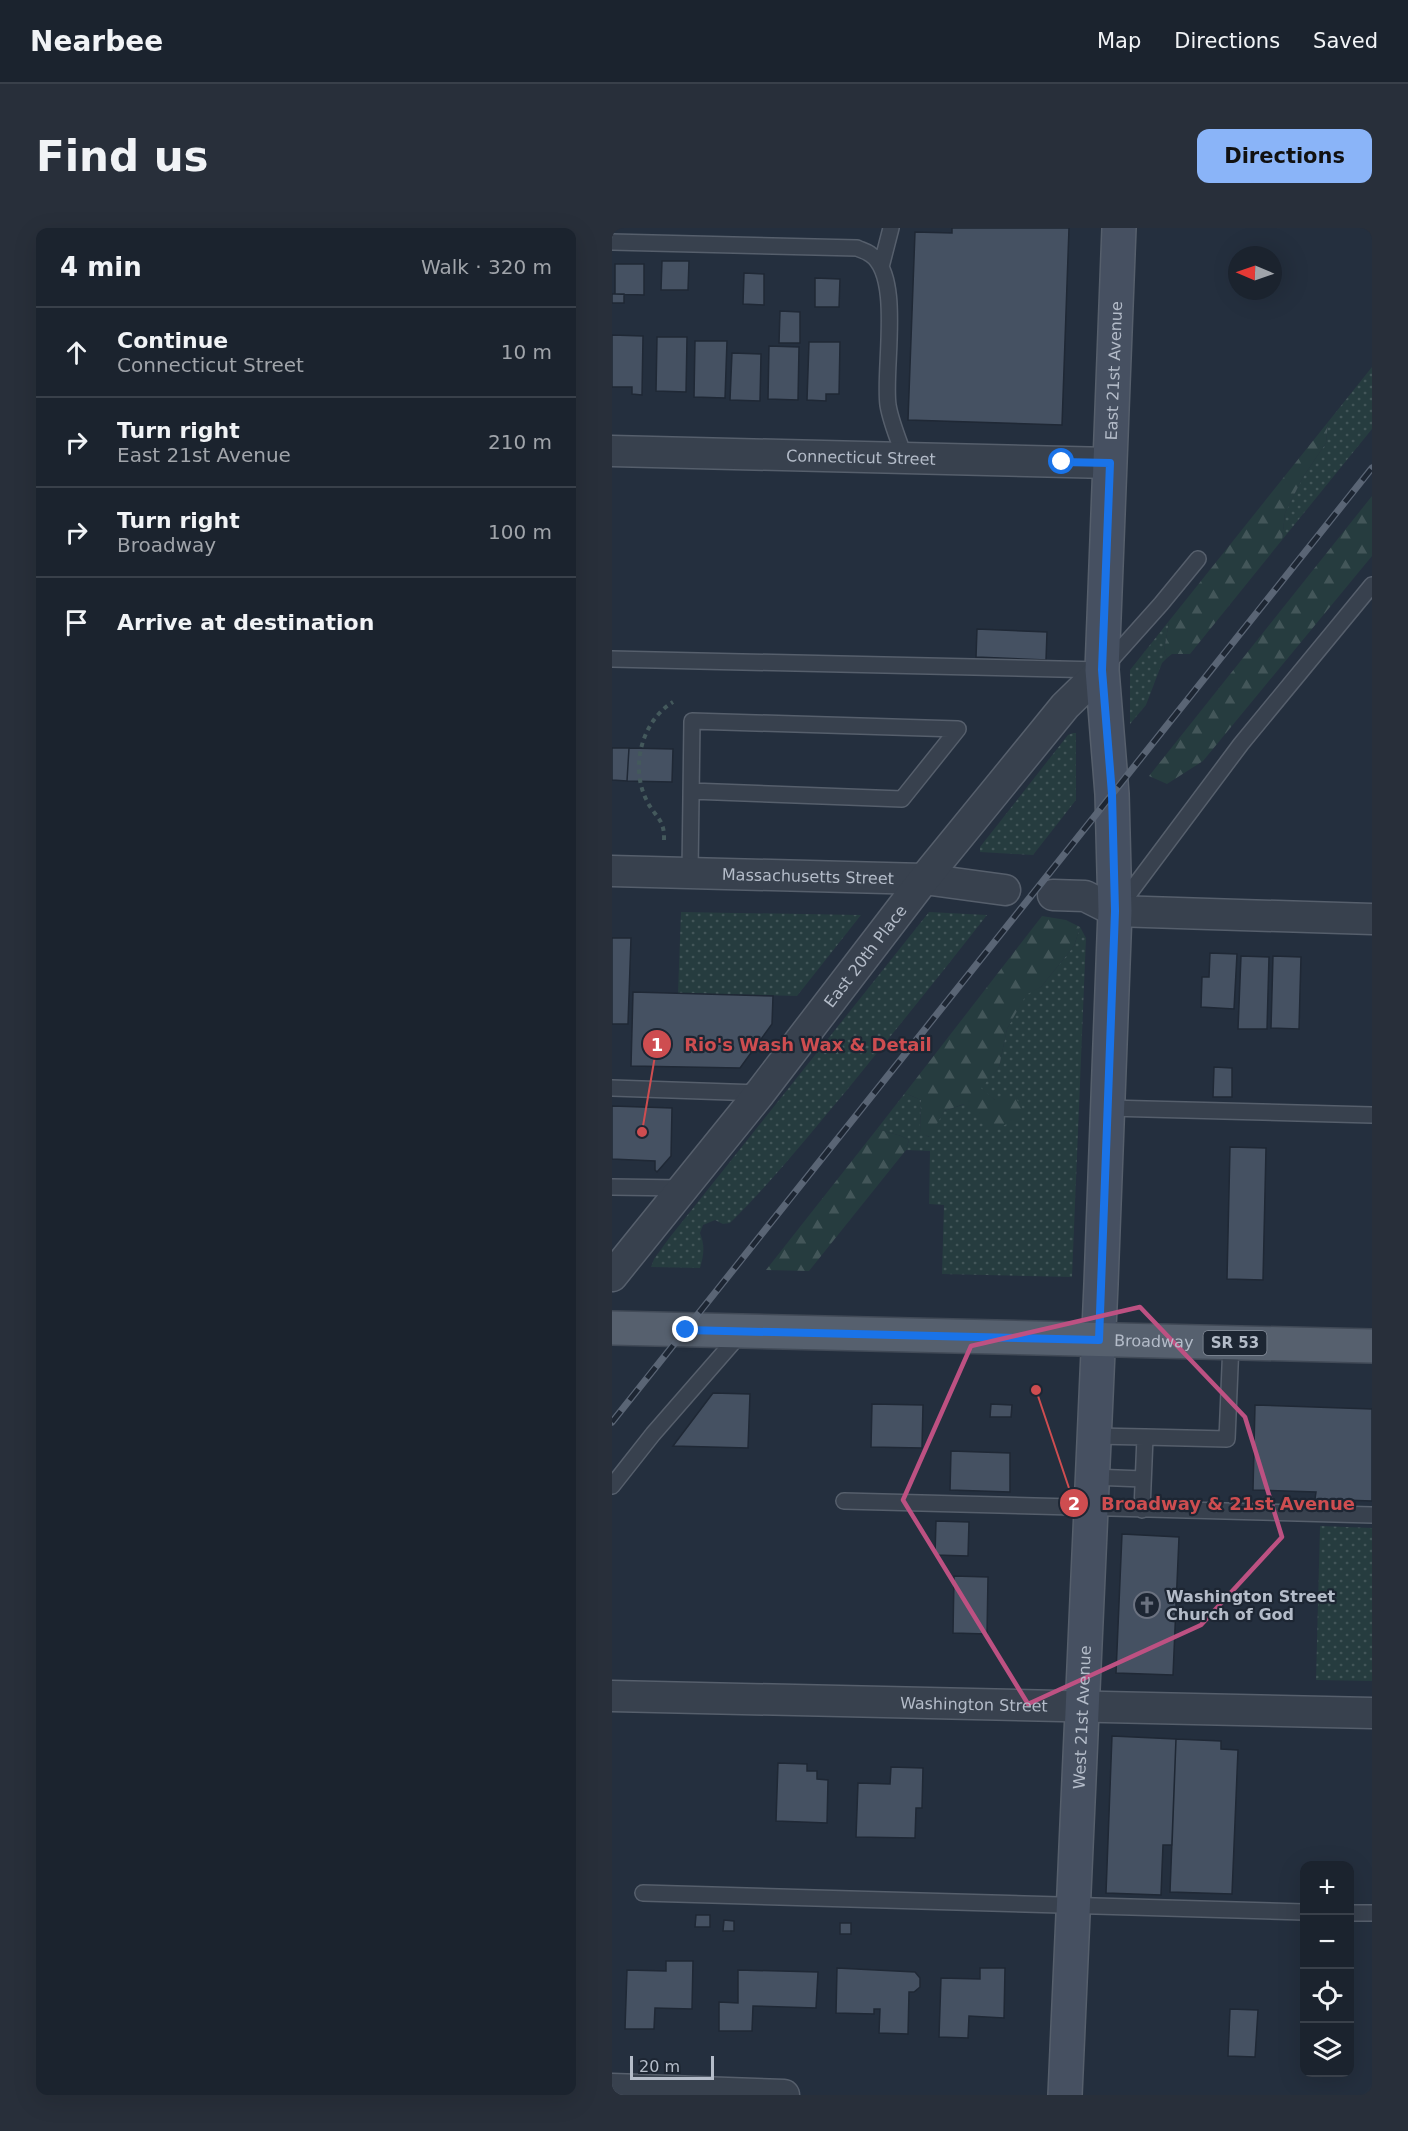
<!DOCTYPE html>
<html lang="en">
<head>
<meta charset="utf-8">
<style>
  body { margin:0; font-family:"DejaVu Sans",sans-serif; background:#282f3a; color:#f1f3f6 }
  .controls { position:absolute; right:18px; bottom:18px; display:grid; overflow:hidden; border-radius:12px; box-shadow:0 6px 24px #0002 }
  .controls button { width:54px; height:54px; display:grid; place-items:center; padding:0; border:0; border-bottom:2px solid #39404a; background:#1b232e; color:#f1f3f6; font:30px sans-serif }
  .compass { position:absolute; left:616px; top:18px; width:54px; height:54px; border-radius:50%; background:#1b232e; box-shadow:0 6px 24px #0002; rotate:272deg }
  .scale { position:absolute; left:18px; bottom:15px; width:84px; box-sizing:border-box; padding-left:6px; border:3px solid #b4bcc9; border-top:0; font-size:16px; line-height:21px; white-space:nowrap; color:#b4bcc9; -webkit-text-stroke:4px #1d2633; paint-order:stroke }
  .stop { position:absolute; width:18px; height:18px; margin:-14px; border:4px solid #1a73e8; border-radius:50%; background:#fff }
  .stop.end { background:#1a73e8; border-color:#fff; box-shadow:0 2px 6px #0008 }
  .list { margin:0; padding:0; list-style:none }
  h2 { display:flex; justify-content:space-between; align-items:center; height:78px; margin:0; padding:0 24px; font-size:26px }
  h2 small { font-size:20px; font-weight:400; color:#a0a4aa }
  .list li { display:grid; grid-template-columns:39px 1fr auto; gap:18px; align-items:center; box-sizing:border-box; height:90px; padding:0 24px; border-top:2px solid #39404a }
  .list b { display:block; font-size:22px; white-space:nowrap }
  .list p { margin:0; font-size:20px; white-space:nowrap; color:#a0a4aa }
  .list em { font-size:20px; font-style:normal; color:#a0a4aa }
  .icon { flex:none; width:33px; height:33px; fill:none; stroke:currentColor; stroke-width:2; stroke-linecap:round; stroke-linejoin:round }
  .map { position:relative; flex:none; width:760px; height:1867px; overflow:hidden; border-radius:12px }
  header { display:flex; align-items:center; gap:36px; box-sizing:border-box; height:84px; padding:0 30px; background:#1b232e; border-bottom:2px solid #39404a }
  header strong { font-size:28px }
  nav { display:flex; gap:33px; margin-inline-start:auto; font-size:21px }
  .intro { display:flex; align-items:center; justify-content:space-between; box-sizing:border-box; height:144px; padding:0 36px }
  h1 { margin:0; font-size:42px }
  .button { padding:15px 27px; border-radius:12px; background:#8ab4f8; color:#111; font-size:21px; font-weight:700 }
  main { display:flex; gap:36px; padding:0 36px }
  aside { flex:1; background:#1b232e; border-radius:12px; box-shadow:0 6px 24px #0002 }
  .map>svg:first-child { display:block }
  .green { fill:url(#green-dots) }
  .forest { fill:url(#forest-firs) }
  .building { fill:#455162; stroke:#1f2835; stroke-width:1.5 }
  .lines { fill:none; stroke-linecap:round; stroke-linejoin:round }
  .lane-casing { stroke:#565f6c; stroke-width:18 }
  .street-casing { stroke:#565f6c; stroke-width:33 }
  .secondary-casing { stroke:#565f6c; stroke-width:36 }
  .primary-casing { stroke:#414a57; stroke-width:36 }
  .path { stroke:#44595c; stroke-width:4; stroke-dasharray:4.5 4.5; stroke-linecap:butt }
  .lane { stroke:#38414e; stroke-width:15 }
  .street { stroke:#38414e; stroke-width:30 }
  .secondary { stroke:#465061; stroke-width:33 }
  .primary { stroke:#56606e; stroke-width:33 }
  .rail-casing { stroke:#5a6575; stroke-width:7 }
  .rail { stroke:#1d2633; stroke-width:4.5; stroke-dasharray:14; stroke-linecap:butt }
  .route { stroke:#1a73e8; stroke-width:8 }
  .marked { fill:none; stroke:#bd5182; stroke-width:4.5; stroke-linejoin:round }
  .labels { text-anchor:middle; stroke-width:4.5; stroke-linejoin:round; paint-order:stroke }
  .shield { fill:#1d2633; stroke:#878f9c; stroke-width:1.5 }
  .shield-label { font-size:15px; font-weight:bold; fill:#b4bcc9 }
  .street-label { font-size:16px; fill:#b4bcc9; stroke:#1d2633 }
  .poi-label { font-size:16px; font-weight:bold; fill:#b4bcc9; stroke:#1d2633; text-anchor:start }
  .leader { fill:none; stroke:#ce4d50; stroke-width:2 }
  .callout-dot { fill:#ce4d50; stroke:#1d2633; stroke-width:2 }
  .mark-label { font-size:18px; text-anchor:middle; font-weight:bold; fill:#fff }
  .callout-label { font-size:18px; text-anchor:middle; font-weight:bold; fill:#ce4d50; stroke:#1d2633; stroke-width:4.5; stroke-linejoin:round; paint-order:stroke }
</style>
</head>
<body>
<header>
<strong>Nearbee</strong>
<nav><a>Map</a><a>Directions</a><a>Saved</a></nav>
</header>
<div class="intro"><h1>Find us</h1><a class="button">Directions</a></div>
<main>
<aside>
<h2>4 min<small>Walk · 320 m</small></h2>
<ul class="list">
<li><svg class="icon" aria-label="ahead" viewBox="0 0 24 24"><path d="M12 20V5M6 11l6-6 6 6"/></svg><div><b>Continue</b><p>Connecticut Street</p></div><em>10 m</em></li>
<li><svg class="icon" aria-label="right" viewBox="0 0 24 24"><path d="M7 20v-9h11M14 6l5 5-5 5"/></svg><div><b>Turn right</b><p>East 21st Avenue</p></div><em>210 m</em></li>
<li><svg class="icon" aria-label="right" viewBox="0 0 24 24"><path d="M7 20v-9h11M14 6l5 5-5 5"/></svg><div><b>Turn right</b><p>Broadway</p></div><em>100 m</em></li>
<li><svg class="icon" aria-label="arrive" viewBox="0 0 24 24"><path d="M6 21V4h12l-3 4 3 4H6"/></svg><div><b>Arrive at destination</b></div></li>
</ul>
</aside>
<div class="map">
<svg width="760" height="1867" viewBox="0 0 760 1867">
  <defs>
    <pattern id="green-dots" width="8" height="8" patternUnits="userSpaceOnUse" patternTransform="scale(1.5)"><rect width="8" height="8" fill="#263c3f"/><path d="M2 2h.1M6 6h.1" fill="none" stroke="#435659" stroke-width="1.8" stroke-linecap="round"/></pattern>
    <pattern id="forest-firs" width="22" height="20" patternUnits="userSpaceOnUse" patternTransform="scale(1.5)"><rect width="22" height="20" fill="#263c3f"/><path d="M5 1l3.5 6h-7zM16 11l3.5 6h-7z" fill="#435659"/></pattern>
  </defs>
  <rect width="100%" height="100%" fill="#242f3e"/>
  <path class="green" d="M760 139V201L670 312 673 285 691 249 714 215 716 194Z
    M557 393 552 423 555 430 550 435 534 477 518 496V442Z
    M461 505H464V572L421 627 368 624V619L456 507Z
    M69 684 249 687 185 768 66 765Z
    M317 684 375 687C329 746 282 804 235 862 197 907 160 954 118 995L111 996 103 992 91 997 88 1005C93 1018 92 1026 88 1040L39 1039 42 1031 58 1009Z
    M468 699 474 710 460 1049 330 1046 332 977 317 976 318 923 294 922 297 912 289 908 265 901 293 865 309 872 308 904 317 909 332 883 353 876 383 872 368 860 387 839 395 801 414 766 429 759 462 718Z
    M708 1298 760 1300V1453L704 1452Z"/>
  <path class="forest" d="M716 194 714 215 691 249 673 285 670 312 578 426H560L555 430 552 423 557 393Z
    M760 268V328L591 533 555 556 537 548Z
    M430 688 454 692 468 699 462 718 429 759 414 767 395 801 387 839 369 860 383 872 402 869 409 876 411 888 380 903 352 876 332 883 318 909 308 905 309 872 293 865Z
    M265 901 289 908 297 912 294 922 197 1043 154 1042Z"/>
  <path class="building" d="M340 0H457L450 197 296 192 303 4 340 5Z
    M50 33H77L76 62H49Z
    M3 36H32V67L3 66Z
    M132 45 152 46V77L131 76Z
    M203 50 228 51 227 79H203Z
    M0 66H12V75H0Z
    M168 83 188 84V115H167Z
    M0 107 31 108 30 167 20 166V159H0Z
    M45 109H75L74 164 44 163Z
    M83 113H115L113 170 82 169Z
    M197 114H228L227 166H214V173L195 172Z
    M157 118 187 119 186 172 156 171Z
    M120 125 149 126 148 173 118 172Z
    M365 401 435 404 434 432 364 429Z
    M0 520H17L15 553 0 552Z
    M17 520 61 521 60 554 15 553Z
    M0 710H19L16 796H0Z
    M598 725 625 726 622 781 589 779 590 749H597Z
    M629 728 657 729 655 801H626Z
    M661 728 689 729 687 801 659 800Z
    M21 764 161 768 160 796 128 840 19 838Z
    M602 839 620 840V869H601Z
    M0 878 60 880 59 928 45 944 43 942V933L0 931Z
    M618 919 654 920 651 1052 615 1051Z
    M101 1165 138 1166 136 1220 61 1218Z
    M260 1176 311 1177 310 1220 259 1219Z
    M379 1176 400 1177 399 1189H378Z
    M643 1177 760 1181V1273L703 1271 704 1264 641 1262Z
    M339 1223 398 1225V1264L338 1262Z
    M324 1293 357 1294 356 1328 323 1327Z
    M510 1306 567 1309 561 1447 504 1445Z
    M342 1348 376 1349 375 1406 341 1405Z
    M500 1508 564 1511 560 1617H551L549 1667 494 1665Z
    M564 1511 609 1513V1521L626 1522 620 1666 558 1664Z
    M166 1535 195 1536V1543H205V1551L216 1552 215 1595 164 1593Z
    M279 1539 311 1540 310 1580H304L303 1610 244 1609 246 1555 278 1556Z
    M84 1687H98V1699H83Z
    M112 1692 122 1693V1703H111Z
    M228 1695H239V1706H228Z
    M54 1733H81L80 1781 43 1780 42 1801H13L15 1742 54 1743Z
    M225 1740 303 1744 308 1750V1759L302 1764H297L296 1806 267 1805 268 1781H262V1786L224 1785Z
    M368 1740H393L392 1790 357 1788 356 1810 327 1809 329 1750 368 1751Z
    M126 1742 206 1744 204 1780 141 1778 140 1803H107V1774L126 1775Z
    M618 1781 646 1782 643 1829 616 1828Z"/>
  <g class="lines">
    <defs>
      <path id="lane" d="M0 14 245 20C249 22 254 23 258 26 291 47 271 141 276 177 279 195 287 213 293 230
        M269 39 279 0
        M0 431 490 442 549 376 586 331
        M78 645 80 493 346 501 290 571 79 563
        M507 679 629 516 760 357
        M0 860 148 865
        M496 880 760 887
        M0 959 71 960
        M482 1208 533 1209
        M480 1249 531 1251
        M0 1258 41 1206 130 1104
        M232 1273 760 1287
        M530 1282 533 1209 615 1211 619 1115
        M31 1665 692 1684
        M738 1685H760"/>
      <g id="street">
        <path id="s1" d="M0 223 498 235"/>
        <path id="s2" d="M0 643 312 651 393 662"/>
        <path d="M441 667 473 668 503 683 760 691"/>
        <path id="s3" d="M0 1048 148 865 312 651 453 478 490 442"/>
        <path id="s4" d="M0 1468 760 1485"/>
        <path d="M0 1861 172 1867"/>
      </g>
      <g id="secondary">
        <path id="s5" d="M453 1867 489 1056 503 683 500 566 490 442 507 0"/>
      </g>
      <g id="primary">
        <path id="s6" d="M0 1100 760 1118"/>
      </g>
    </defs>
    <use href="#lane" class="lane-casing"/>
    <use href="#street" class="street-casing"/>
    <use href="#secondary" class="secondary-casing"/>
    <use href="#primary" class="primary-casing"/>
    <path class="path" d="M52 612C53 590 42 589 34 571 18 538 30 493 61 474"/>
    <use href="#lane" class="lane"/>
    <use href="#street" class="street"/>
    <use href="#secondary" class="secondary"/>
    <use href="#primary" class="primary"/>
    <defs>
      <path id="rail" d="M0 1194 760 240"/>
    </defs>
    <use href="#rail" class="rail-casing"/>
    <use href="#rail" class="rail"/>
  </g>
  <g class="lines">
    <path class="route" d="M74 1102 487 1112 503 683 500 566 490 442 498 235 450 234"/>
  </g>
  <path class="marked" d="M528 1079 633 1189 670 1309 589 1397 416 1476 291 1272 359 1118Z"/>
  <defs>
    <symbol id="church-ring" viewBox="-11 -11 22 22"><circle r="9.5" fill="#1d2633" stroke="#6b7280" stroke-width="1.5"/><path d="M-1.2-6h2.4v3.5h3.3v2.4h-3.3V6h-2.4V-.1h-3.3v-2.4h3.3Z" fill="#6b7280"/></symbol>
  </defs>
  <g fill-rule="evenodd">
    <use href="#church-ring" x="520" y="1362" width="30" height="30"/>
  </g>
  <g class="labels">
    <rect class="shield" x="591.5" y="1103" width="63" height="24" rx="4.5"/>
    <g class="shield-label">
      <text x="623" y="1120">SR 53</text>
    </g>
    <g class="street-label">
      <text dy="6" stroke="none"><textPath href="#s5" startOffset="1726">East 21st Avenue</textPath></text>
      <text dy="6" stroke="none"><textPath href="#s1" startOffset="249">Connecticut Street</textPath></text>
      <text dy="6" stroke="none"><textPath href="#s2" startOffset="196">Massachusetts Street</textPath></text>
      <text dy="6" stroke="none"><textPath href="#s3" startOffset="408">East 20th Place</textPath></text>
      <text dy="6" stroke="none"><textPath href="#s6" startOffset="542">Broadway</textPath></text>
      <text dy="6" stroke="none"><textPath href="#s4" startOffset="362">Washington Street</textPath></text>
      <text dy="6" stroke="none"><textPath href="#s5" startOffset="378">West 21st Avenue</textPath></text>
    </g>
    <g class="poi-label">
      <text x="554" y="1374">Washington Street<tspan x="554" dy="18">Church of God</tspan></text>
    </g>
  </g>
  <path class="leader" d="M30 904L45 816M424 1162L462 1275"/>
  <g class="callout-dot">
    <circle cx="30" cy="904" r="6"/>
    <circle cx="424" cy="1162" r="6"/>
    <circle cx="45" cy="816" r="15"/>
    <circle cx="462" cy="1275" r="15"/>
  </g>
  <g class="mark-label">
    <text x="45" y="823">1</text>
    <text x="462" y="1282">2</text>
  </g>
  <g class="callout-label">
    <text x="196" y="823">Rio's Wash Wax &amp; Detail</text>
    <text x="616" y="1282">Broadway &amp; 21st Avenue</text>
  </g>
</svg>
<div class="controls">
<button>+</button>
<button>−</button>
<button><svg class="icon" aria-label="locate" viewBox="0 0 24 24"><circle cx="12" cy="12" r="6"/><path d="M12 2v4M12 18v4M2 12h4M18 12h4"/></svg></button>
<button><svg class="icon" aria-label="layers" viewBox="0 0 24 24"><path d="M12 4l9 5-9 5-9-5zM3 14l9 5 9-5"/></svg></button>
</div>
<svg class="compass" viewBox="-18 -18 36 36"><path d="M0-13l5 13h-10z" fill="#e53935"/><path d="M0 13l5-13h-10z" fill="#a0a4aa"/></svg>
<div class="scale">20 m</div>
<div class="stop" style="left:450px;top:234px"></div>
<div class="stop end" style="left:74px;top:1102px"></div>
</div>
</main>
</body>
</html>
